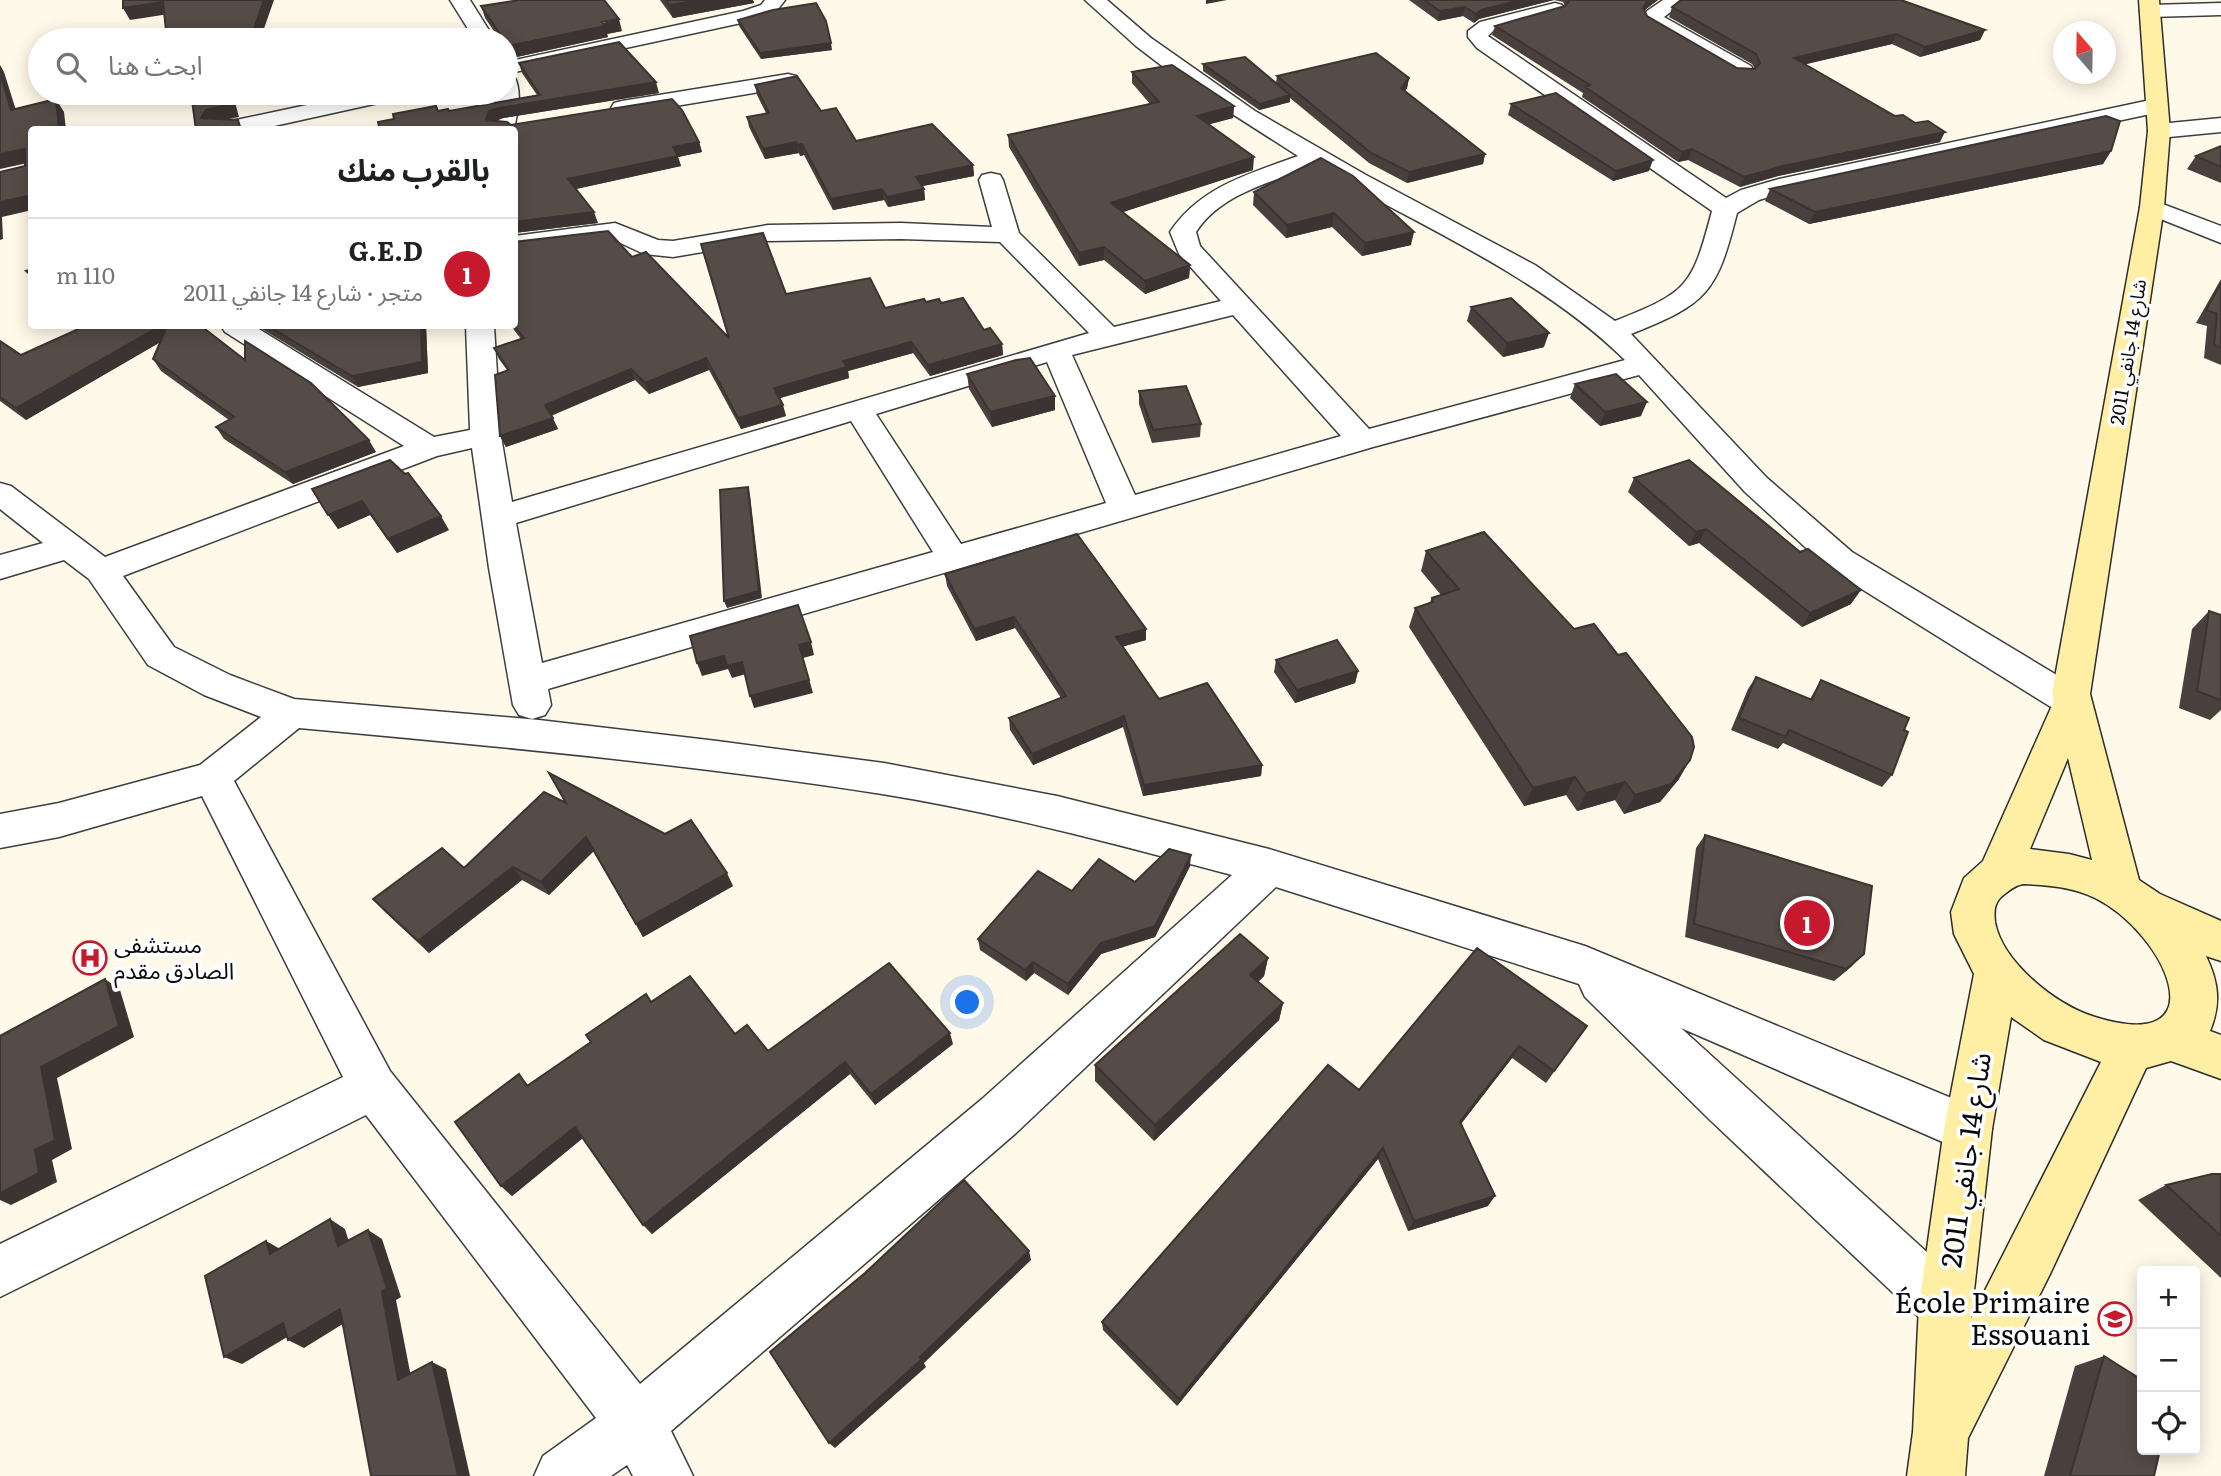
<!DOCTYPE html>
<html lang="ar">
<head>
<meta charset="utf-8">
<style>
  body { margin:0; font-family:Literata,"Noto Sans Arabic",serif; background:#f2f2f2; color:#202124; direction:rtl }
  .controls { position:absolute; right:21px; bottom:21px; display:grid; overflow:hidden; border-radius:7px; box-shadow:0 4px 18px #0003 }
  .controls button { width:63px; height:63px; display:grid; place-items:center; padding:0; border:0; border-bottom:2px solid #e0e0e0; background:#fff; color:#202124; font:35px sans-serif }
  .compass { position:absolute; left:2053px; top:21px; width:63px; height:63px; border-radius:50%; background:#fff; box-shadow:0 4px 18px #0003; rotate:340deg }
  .you { position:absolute; left:968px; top:1003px; width:24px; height:24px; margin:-18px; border:5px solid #fff; border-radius:50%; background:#1a73e8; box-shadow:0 0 0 10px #1a73e833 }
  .badge { display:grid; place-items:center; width:46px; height:46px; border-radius:50%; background:#c6192d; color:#fff; font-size:23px; font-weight:700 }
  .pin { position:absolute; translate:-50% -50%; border:4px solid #fff; box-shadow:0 2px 7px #0006 }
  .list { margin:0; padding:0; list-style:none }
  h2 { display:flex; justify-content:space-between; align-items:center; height:91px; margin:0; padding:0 28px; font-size:30px }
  h2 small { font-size:23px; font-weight:400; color:#757577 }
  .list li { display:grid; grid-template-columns:46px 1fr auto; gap:21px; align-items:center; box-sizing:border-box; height:112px; padding:0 28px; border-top:2px solid #e0e0e0 }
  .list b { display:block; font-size:26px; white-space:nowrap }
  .list p { margin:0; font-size:23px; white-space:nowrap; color:#757577 }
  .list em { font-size:23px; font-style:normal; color:#757577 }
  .icon { flex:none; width:38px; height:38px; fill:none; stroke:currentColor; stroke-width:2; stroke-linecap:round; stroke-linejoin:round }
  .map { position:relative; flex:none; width:2221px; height:1476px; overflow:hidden; direction:ltr }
  .search { position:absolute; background:#fff; box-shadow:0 4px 18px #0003; left:28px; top:28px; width:490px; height:77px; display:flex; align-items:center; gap:18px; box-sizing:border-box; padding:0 24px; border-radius:38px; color:#757577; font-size:26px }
  .panel { position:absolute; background:#fff; box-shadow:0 4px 18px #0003; left:28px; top:126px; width:490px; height:203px; border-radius:7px; direction:rtl }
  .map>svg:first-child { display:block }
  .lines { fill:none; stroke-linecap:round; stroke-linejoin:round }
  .minor-casing { stroke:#3e3e3e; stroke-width:3 }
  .secondary-casing { stroke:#2d2d2d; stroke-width:3 }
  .minor { fill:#fff; fill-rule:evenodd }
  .secondary { fill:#ffefa5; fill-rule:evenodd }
  .wall { fill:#49403d }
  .shaded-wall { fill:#3c3432 }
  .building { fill:#554b47; stroke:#3c3432; stroke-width:2 }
  .labels { text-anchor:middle; stroke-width:7; stroke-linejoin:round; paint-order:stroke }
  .far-street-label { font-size:19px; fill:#0b0b0b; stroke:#fff }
  .poi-label { font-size:23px; fill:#0b0b0b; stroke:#fff; text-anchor:start }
  .near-street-label { font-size:28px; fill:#0b0b0b; stroke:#fff }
  .near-poi-label { font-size:28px; fill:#0b0b0b; stroke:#fff; text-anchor:end }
</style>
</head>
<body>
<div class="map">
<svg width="2221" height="1476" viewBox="0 0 2221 1476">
  <rect width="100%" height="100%" fill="#fff9ea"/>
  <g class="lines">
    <defs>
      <path id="minor" d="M450 0H470L495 40H475Z
        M765 0H785L775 13 755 20 506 74V62L743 11 761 5Z
        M1085 0H1107L1151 38 1255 111 1366 175 1535 265 1615 321C1688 292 1692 287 1712 211L1477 48 1468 37V31L1480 22 1555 3 1562 5 1565 9 1562 13 1494 30 1488 36 1726 198 1741 190 1779 179 2155 99 2163 101 2166 106 2163 111 2155 113 1785 192 1759 200 1737 213C1717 293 1707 304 1631 334L1767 478 1852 552 2085 692 2091 702 2085 712 2072 716 2059 712 1828 568 1745 492 1639 375 1373 447 548 689 551 705 545 715 532 719 519 715 513 705 489 568 472 448 437 456 123 576 174 647 230 675 294 699 539 720 717 741 884 763 1057 796 1269 849 1585 946 1985 1112 1992 1129 1985 1146 1968 1153 1681 1028 1964 1286 1971 1305 1964 1324 1945 1331 1926 1324 1709 1119 1585 997 1579 984 1276 887 1016 1133 671 1431 693 1476H633L627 1465 611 1476H534L543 1456 596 1418 366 1115 0 1297V1244L343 1077 202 796 59 837 0 848V814L59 803 200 765 261 717 204 695 148 665 89 579 64 560 0 579V555L43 543 0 509V483L11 486 105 557 404 446 225 332 221 326H254L434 437 470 430 466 326H494L501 436 512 502 1089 333 1000 242 901 239 768 241 673 257 644 254 612 239 514 252V236L615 223 658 240 673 241 768 225 901 223 992 227 979 180 982 175 991 173 1000 175 1003 180 1019 233 1114 327 1221 301 1179 254 1170 232C1200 187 1249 174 1298 156L1187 85 1136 46ZM1315 166C1420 226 1538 275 1625 360L1369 429 1200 246 1196 232C1221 193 1274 181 1315 166ZM1233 315 1341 436 1135 495 1072 355ZM1047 362 1106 503 961 544 876 414ZM851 421 933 552 542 663 516 523ZM299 728C494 746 689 764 882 794 1000 813 1116 844 1232 875L982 1099 640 1384 390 1071 234 781Z
        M1663 0H1686L1664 17 1751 66 1754 71 1751 76H1735L1645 23 1642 19 1647 11Z
        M2221 3V15L2150 17 2143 15 2140 11 2143 7 2150 5Z
        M506 74 514 76C523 92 517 113 514 130H492L497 93H506Z
        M788 74 796 76 799 81 796 86 622 115 614 113 611 108 614 103 622 101Z
        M363 93H403L400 98 392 100 256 130H211L214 125 222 123Z
        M2221 118V132L2159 138 2151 136 2148 131 2151 126 2159 124Z
        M2152 200 2221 226V243L2143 212 2140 207 2143 202Z"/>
      <path id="secondary" d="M2139 0H2159L2170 131 2164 207 2090 694 2139 880 2160 894 2221 921V961L2206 956C2219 983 2221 1004 2210 1031L2221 1035V1079L2171 1061 2146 1068 2050 1274 1968 1438 1965 1476H1907L1913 1432 1919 1305 1944 1129 1974 974 1954 934 1951 912 1964 878 1983 861 2054 701 2052 694 2140 207 2148 131ZM2068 758 2092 860 2069 854 2030 849ZM2023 884C2048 885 2073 887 2095 898 2166 933 2221 1056 2095 1017 2057 1006 2002 962 1995 922 1994 912 1994 904 2001 897 2009 891 2013 886 2023 884ZM2011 1017 2044 1040 2101 1062 1971 1318 1992 1129Z"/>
    </defs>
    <use href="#minor" class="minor-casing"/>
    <use href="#secondary" class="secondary-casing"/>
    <use href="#minor" class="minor"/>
    <use href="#secondary" class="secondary"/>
  </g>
  <path class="wall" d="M660 0H753L754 3 673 18Z
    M1409 0H1658L1646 9 1644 11 1647 16 1737 68 1755 69 1752 64 1669 17 1672 7 1985 30 1980 40 1920 57 1892 44 1805 64 1940 142 1778 176 1740 187 1688 160 1678 162 1582 97 1583 93 1492 35 1495 26 1565 6 1563 2 1554 0 1479 19 1474 23 1463 16 1438 21Z
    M481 6 622 31 607 34 608 37 512 58 506 48V40H500L485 18Z
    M738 20 832 50 761 59 739 26Z
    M519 63 659 93 503 118 496 121 511 125 699 142 702 152 678 157 681 166 576 189 598 223 514 233V130L438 111H449L537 95 522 73Z
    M1203 64 1276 83 1277 76 1409 78 1407 88 1404 91 1485 154 1483 164 1407 183 1369 163 1290 98V102L1259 110 1203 71Z
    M1132 72 1234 106 1233 118 1209 124 1253 170 1122 212 1190 265 1189 278 1145 294 1104 260 1079 266 1009 147 1008 135 1150 104 1132 83Z
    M755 85 821 111 856 141 973 165 974 176 922 186 924 189 925 200 888 207 884 200 833 210 804 155 800 156 799 153 765 159 749 127 747 117 766 113 757 95Z
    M1511 104 1649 171 1613 181 1508 115Z
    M2221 146V183L2187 169 2196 156Z
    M2111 151 2103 164 1809 224 1765 201 1770 189Z
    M1321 158 1411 245 1362 256 1332 227 1286 238 1253 205 1254 192Z
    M632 257 728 337 786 294 885 308 926 302 941 303 984 330 1002 344 1003 355 930 376 913 353 848 371 849 378 780 398 786 416 741 429 709 370 649 394 635 380 551 416 558 429 506 447 500 436 507 370 499 359 494 348 521 339 511 326H514Z
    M2221 279V365L2204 358 2207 326 2196 323Z
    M1471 307 1544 347 1503 357 1467 321Z
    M85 326 245 360 376 452 293 484 224 439 216 427 229 420 161 371 153 359 160 342 26 420 0 401V341L21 355Z
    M257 326H426L428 373 358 387Z
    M967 374 1055 396V410L992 427 969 389Z
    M1575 384 1641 416 1600 426 1570 398Z
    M1139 391 1201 424 1200 437 1152 443 1139 404Z
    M1634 478 1851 604 1802 627 1699 543 1689 546 1628 492Z
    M312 489 449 530 397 553 370 515 338 529Z
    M1426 551 1679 779 1660 802 1624 814 1615 800 1577 811 1566 795 1524 806 1409 627 1415 608 1430 602 1432 598 1441 595 1421 571Z
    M945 574 1146 629V640L1122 647 1159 699 1262 765 1261 776 1143 796 1123 727 1033 765 1010 730 1009 718 1061 698 1015 628 976 641 947 586Z
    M2209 611 2221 615V710L2210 720 2179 708 2192 629Z
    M1276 660 1358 671 1355 683 1295 703 1274 672Z
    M1756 677 1810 699 1821 680 1904 730 1892 775 1882 787 1783 743 1778 749 1731 730 1748 689Z
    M566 803 733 886 643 937 593 851 549 895 522 880 429 953 385 912 373 899 464 868Z
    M1705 835 1852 966 1834 981 1685 937 1696 848Z
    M1190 866 1155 937 1101 954 1068 995 1034 973 1026 981 980 950 978 939 1072 891 1135 882Z
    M1268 958 1264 976 1258 982 1283 1003 1279 1020 1154 1141 1095 1081V1065Z
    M651 1002 735 1034 768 1051 953 1044 875 1105 850 1074 652 1234 583 1138 512 1196 501 1186 519 1074 528 1085Z
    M1587 1026 1546 1083 1512 1058 1461 1124 1488 1206 1408 1231 1378 1159 1177 1406 1103 1330 1102 1322 1359 1090Z
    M2221 1174V1278L2138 1200 2166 1185Z
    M2104 1356 2154 1476H2044L2075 1366Z"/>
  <path class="shaded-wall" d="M264 0H274L260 40H233L232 37Z
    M701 0H753L754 3 673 18 669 5Z
    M1206 0H1227L1206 4Z
    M1521 0H1554L1479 19 1474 23 1476 14 1481 10Z
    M1648 0H1658L1646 9 1640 18 1643 8Z
    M163 2 169 14 130 20 123 8Z
    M1465 7 1463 16 1438 21 1440 11Z
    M619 19 622 31 607 34 608 37 512 58 508 46Z
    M1985 30 1980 40 1920 57 1925 47Z
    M1896 34 1892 44 1790 68 1794 58Z
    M831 43 832 50 761 59 760 53Z
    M0 65 4 72 20 123 11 110 0 73Z
    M1409 78 1407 88 1399 99 1401 88Z
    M656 82 659 93 503 118 493 122 486 120 489 111 499 108Z
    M229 93H246L248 100 235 102 239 117 213 122 201 118 206 110Z
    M1290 95V102L1259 110 1260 104Z
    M56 99 64 112 66 130H59Z
    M1234 106 1233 118 1196 128 1197 116Z
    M1945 132 1940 142 1778 176 1740 187 1744 177 1783 166Z
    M699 142 702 152 678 157 681 166 571 190 568 179 673 147Z
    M796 142 799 153 765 159 763 149Z
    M802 144 804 155 800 156 798 145Z
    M25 149 32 162 0 169V154Z
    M1692 149 1688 160 1678 162 1682 152Z
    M2111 151 2103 164 1809 224 1815 212Z
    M1485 154 1483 164 1407 183 1409 172Z
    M1254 157 1253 170 1111 216V203Z
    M1653 160 1649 171 1613 181 1616 171Z
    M973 165 974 176 918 187 916 177Z
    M882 189 884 200 833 210 831 199Z
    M924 189 925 200 888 207 887 197Z
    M32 195V210L2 217 3 239 0 240V202Z
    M594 212 598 223 514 233V222Z
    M1334 213 1332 227 1286 238 1287 225Z
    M1414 232 1411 245 1362 256 1365 243Z
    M1104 247V260L1079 266V253Z
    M1190 265 1189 278 1145 294V281Z
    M160 326H173L178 332 26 420 16 408Z
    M421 326H426L428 373 358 387 352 376Z
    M1549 333 1544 347 1503 357 1507 343Z
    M911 342 913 353 848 371 849 378 777 399 774 388 843 361Z
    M1002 344 1003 355 930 376 928 365Z
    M706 358 709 370 649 394 645 383Z
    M631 369 635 380 549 416 545 405Z
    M1055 396V410L992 427 990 412Z
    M1647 402 1641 416 1600 426 1605 412Z
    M783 405 786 416 741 429 738 418Z
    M553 418 558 429 506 447 500 436Z
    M369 440 376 452 293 484 285 472Z
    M748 487 750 495 762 598 727 608 724 601Z
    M362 501 370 515 338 529 328 515Z
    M441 516 449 530 397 553 388 539Z
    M1706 529 1699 543 1689 546 1696 532Z
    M1861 590 1851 604 1802 627 1810 613Z
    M1014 617 1015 628 976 641 974 629Z
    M1146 629V640L1116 648V637Z
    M811 642 814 655 803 658 813 693 754 708 750 696 799 645Z
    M724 656 742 662 746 674 732 678 728 669 702 676 697 663Z
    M1358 671 1355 683 1295 703 1297 690Z
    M1124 716 1123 727 1033 765 1032 754Z
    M1690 760 1679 779 1660 802 1624 814 1635 795Z
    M1262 765 1261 776 1143 796 1144 785Z
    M1575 777 1566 795 1524 806 1533 788Z
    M1625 782 1615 800 1577 811 1586 793Z
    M586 837 594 851 549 895 541 882Z
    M1191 855 1190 866 1155 937 1101 954 1068 995V984L1101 943Z
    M513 867 522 880 429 953 418 941Z
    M727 873 733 886 643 937 636 924Z
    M1864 954 1852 966 1834 981 1846 969Z
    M1268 958 1264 976 1247 992 1250 975Z
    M1033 962 1034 973 1026 981 1025 970Z
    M105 979 120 990 134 1037 57 1078 72 1149 52 1160 57 1182 11 1205 0 1200V1193L41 1067Z
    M1283 1003 1279 1020 1154 1141 1155 1125Z
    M950 1033 953 1044 875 1105 871 1094Z
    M1519 1046 1512 1058 1453 1134 1460 1122Z
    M845 1062 850 1074 652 1234 643 1225Z
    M575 1127 584 1137 512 1196 501 1186Z
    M1383 1148 1378 1159 1177 1406 1179 1399Z
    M1495 1196 1488 1206 1408 1231 1414 1221Z
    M330 1219 345 1229 353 1255 338 1246Z
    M368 1230 382 1239 401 1297 396 1300 413 1387 398 1380Z
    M266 1241 282 1250 270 1254Z
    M1029 1251 1031 1260 924 1363 926 1367 835 1448 829 1443Z
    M340 1309 354 1317 304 1348 288 1340Z
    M283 1323 299 1330 242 1364 224 1357Z
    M432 1362 446 1369 470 1476H458Z"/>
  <path class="building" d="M123 0H264L252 34 232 37 233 40H185V38L167 40 163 2 123 8Z
    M520 0H604L619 19 602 22 605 26 508 46 506 43V40H504L481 6Z
    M666 0H701L669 5Z
    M1424 0H1521L1481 10 1476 14 1465 7 1440 11Z
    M1570 0H1648L1643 8 1647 16 1737 68 1755 69 1760 63 1756 54 1672 7 1681 0H1901L1985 30 1925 47 1896 34 1794 58 1895 116 1903 115 1915 123 1928 121 1945 132 1783 166 1744 177 1692 149 1682 152 1585 87 1590 85 1495 26 1565 6Z
    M816 3 826 21 831 43 760 53 738 20 773 10Z
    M619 42 656 82 499 108 489 111 486 120 507 122 511 125 672 99 682 110 699 142 673 147 678 156 568 179 594 212 514 222V130H380L378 122 394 119 393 114 436 106 438 111 448 109 449 111 540 95 519 63Z
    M1376 53 1409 78 1401 88 1485 154 1409 172 1371 153 1277 76Z
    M1245 57 1290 95 1260 104 1203 64Z
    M1172 65 1234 106 1197 116 1254 157 1111 203 1190 265 1145 281 1104 247 1079 253 1008 135 1159 102 1132 72Z
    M0 73 11 110 56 99 59 130H32V195L0 202V172L25 166V149L0 154Z
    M797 76 821 111 836 108 856 141 932 124 973 165 916 177 924 189 887 197 882 189 831 199 802 144 798 145 796 142 763 149 747 117 769 113 755 85Z
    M191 93H229L233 104 206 110 201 118 238 120 241 130H196Z
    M1556 93 1653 160 1616 171 1511 104Z
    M2106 116 2120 121 2111 151 1815 212 1770 189Z
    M2221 146V167L2196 156Z
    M1321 158 1353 176 1414 232 1365 243 1334 213 1287 225 1254 192Z
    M608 231 632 257 646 252 729 338 701 244 763 233 786 294 870 278 885 308 924 299 926 302 939 299 941 303 963 298 984 330 990 328 1002 344 928 365 911 342 843 361 847 367 774 388 783 405 738 418 706 358 645 383 631 369 545 405 553 418 500 436 495 375 509 370 494 348 524 338 514 326V242Z
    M32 269V276L26 271Z
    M2221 283V348L2214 345 2217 314 2206 310Z
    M1511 298 1549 333 1507 343 1471 307Z
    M85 326H160L16 408 0 397V341L21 355Z
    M167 326H201L245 360V341L311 383 369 440 285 472 216 427 234 417 153 359Z
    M268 326H421L422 362 352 376Z
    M1030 358 1055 396 990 412 967 374 1016 360Z
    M1616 374 1647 402 1605 412 1575 384Z
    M1186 386 1201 424 1153 430 1139 391Z
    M390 460 405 474 408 473 441 516 388 539 362 501 328 515 312 489Z
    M1689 460 1800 552 1808 549 1861 590 1810 613 1706 529 1696 532 1634 478Z
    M748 487 759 591 724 601 720 490Z
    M1484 532 1574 629 1594 624 1618 655 1626 653 1692 737 1694 747 1690 760 1671 784 1635 795 1625 782 1586 793 1575 777 1533 788 1415 608 1433 602 1432 598 1459 589 1426 551Z
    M1077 534 1146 629 1116 637 1159 699 1207 683 1262 765 1144 785 1124 716 1032 754 1009 718 1066 696 1014 617 974 629 945 574Z
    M798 605 811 642 799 645 809 680 750 696 742 662 727 666 724 656 697 663 690 636Z
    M2209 611 2221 615V700L2197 691Z
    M1337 640 1358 671 1297 690 1276 660Z
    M1756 677 1812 700 1821 680 1909 718 1904 730 1908 732 1892 775 1789 730 1786 737 1739 718Z
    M549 773 665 834 691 820 727 873 636 924 586 837 541 882 513 867 418 941 373 899 442 848 464 868 544 792 566 803Z
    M1705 835 1872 886 1864 954 1846 969 1694 924Z
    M1169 849 1191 855 1155 926 1101 943 1068 984 1033 962 1025 970 978 939 1038 871 1072 891 1099 859 1135 882Z
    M1240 934 1268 958 1250 975 1283 1003 1155 1125 1095 1065Z
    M1477 948 1587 1026 1554 1071 1519 1046 1460 1122 1495 1196 1414 1221 1383 1148 1179 1399 1102 1322 1328 1065 1359 1090Z
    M889 963 950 1033 871 1094 845 1062 643 1225 575 1127 501 1186 455 1122 519 1074 527 1086 591 1042 586 1035 646 994 651 1002 690 976 735 1034 747 1025 768 1051Z
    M105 979 119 1026 41 1067 55 1140 35 1150 39 1173 0 1193V1036Z
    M2212 1174H2221V1236L2166 1185Z
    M964 1180 1029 1251 920 1357 922 1359 829 1443 770 1352 865 1273Z
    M330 1219 338 1246 368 1230 387 1288 382 1292 398 1380 432 1362 458 1476H371L340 1309 288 1340 283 1323 224 1357 205 1276 266 1241 270 1254Z
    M2104 1356 2142 1380V1450H2160L2154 1476H2070Z"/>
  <defs>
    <symbol id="hospital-ring" viewBox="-11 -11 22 22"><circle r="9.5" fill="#fff" stroke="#c6192d" stroke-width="1.5"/><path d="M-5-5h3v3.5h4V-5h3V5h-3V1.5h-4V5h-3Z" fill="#c6192d"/></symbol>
    <symbol id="school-ring" viewBox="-11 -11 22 22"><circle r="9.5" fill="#fff" stroke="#c6192d" stroke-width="1.5"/><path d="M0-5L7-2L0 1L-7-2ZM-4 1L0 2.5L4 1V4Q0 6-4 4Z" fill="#c6192d"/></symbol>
  </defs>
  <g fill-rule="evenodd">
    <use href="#hospital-ring" x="71" y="939" width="38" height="38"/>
    <use href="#school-ring" x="2096" y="1300" width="38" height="38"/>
  </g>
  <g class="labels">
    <g class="far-street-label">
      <text transform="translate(2128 352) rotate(-81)" y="7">شارع 14 جانفي 2011</text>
    </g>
    <g class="poi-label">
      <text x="114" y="953">مستشفى<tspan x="114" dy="26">الصادق مقدم</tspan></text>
    </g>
    <g class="near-street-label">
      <text transform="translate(1966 1160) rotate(-82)" y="10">شارع 14 جانفي 2011</text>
    </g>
    <g class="near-poi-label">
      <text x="2090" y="1313">École Primaire<tspan x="2090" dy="32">Essouani</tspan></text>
    </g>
  </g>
</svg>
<div class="controls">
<button>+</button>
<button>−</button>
<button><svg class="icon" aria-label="locate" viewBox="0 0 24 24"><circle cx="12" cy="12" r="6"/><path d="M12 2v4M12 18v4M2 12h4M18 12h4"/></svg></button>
</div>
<svg class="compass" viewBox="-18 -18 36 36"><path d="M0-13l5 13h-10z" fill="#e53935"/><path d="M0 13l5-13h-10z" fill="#757577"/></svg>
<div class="you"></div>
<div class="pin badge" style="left:1807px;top:923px">1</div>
<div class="search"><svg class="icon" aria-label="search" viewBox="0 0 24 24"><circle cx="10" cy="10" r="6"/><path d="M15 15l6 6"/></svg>ابحث هنا</div>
<section class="panel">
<h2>بالقرب منك<small></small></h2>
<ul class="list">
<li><span class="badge">1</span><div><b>G.E.D</b><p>متجر · شارع 14 جانفي 2011</p></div><em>110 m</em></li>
</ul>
</section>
</div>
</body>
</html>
